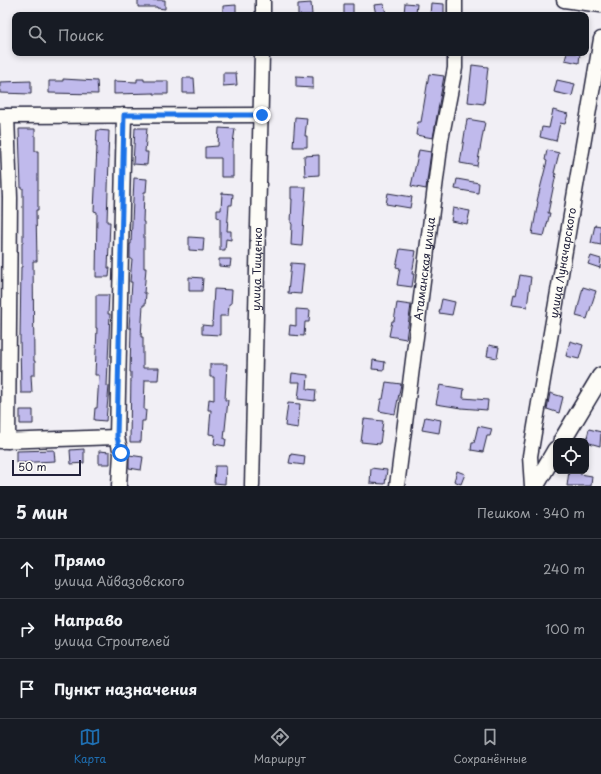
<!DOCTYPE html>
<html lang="ru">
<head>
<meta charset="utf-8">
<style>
  body { margin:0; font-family:"Playpen Sans",sans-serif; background:#242831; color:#f1f3f6 }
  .controls { position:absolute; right:12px; bottom:12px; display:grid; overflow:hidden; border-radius:8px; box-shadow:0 2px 6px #0003 }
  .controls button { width:36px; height:36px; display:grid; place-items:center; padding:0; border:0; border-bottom:1px solid #363941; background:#171b24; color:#f1f3f6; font:20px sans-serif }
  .scale { position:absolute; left:12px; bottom:10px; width:69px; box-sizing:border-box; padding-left:4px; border:2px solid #22223b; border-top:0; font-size:11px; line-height:14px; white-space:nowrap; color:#22223b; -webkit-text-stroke:3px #fdfcf7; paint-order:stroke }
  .stop { position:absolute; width:12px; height:12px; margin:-9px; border:3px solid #1a73e8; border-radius:50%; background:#fff }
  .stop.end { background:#1a73e8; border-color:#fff; box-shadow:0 1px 4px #0008 }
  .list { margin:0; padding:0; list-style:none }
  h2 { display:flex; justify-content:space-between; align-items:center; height:52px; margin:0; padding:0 16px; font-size:17px }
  h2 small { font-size:13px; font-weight:400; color:#9ea1a6 }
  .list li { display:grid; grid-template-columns:26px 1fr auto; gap:12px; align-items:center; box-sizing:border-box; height:60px; padding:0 16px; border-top:1px solid #363941 }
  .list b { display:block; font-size:15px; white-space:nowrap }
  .list p { margin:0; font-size:13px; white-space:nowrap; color:#9ea1a6 }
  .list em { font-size:13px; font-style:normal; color:#9ea1a6 }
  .icon { flex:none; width:22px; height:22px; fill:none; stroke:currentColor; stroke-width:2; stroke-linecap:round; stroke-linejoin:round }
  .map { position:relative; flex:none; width:601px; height:486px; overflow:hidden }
  .search { position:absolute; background:#171b24; box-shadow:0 2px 6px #0003; left:12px; right:12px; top:12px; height:44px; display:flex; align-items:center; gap:10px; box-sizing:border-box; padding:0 14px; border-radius:8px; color:#9ea1a6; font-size:15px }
  .sheet { height:232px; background:#171b24 }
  nav { display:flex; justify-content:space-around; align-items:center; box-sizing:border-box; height:56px; border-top:1px solid #363941; background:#171b24; font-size:11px; color:#9ea1a6 }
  nav a { display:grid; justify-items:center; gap:2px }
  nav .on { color:#1f6fb2 }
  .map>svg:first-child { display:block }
  .building { fill:#c0baec; stroke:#22223b }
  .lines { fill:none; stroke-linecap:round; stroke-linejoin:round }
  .minor-casing { stroke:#22223b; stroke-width:17 }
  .major-casing { stroke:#22223b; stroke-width:20 }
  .minor { stroke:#fdfcf7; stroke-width:14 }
  .major { stroke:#fdfcf7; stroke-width:17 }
  .route { stroke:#1a73e8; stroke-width:5 }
  .labels { text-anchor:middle; stroke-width:4; stroke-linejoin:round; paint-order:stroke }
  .street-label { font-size:11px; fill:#22223b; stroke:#fdfcf7 }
</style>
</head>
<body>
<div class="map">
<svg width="601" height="486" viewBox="0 0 601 486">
  <rect width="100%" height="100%" fill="#f1eff5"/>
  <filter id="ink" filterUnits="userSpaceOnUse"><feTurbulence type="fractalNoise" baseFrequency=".025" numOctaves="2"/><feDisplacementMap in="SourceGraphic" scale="8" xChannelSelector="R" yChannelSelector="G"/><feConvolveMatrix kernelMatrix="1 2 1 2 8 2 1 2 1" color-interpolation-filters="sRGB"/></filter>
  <g filter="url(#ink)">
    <path class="building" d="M138 0H165V9L157 8V7H138Z
      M311 3 312 15H298V4Z
      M405 3 417 4 416 14H404Z
      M431 3 444 4V15H430Z
      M344 4H353V15H344Z
      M384 4 386 14 376 15 374 5Z
      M236 5V15H223V6Z
      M567 53H580L579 63 565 60Z
      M472 65 488 67 484 104 468 102Z
      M223 73H236L237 85 223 86Z
      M429 74 444 76 433 138 416 135 418 122H421Z
      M296 76 313 77V88L296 87Z
      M183 78H194L195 93H183Z
      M63 79 97 81 98 94 49 93V81H63Z
      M137 79H144V81H168V94H154V93L114 94V81L137 82Z
      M557 80 575 84 572 96 554 92Z
      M31 81V94L0 93V82Z
      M553 110 568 114 565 124 560 123 556 141 540 137 542 127 549 128Z
      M295 117 307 118 305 136H307V147H293Z
      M467 119 485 122 477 166 460 163Z
      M135 128H147L145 152H148L147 165 133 164Z
      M219 128 235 129 233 143V177H221V158H205V147L218 146Z
      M19 129H35V151H38V210H36L37 261H33L34 361H35V375H31L32 393H21L20 339 21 267H22V243H23V188H21Z
      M97 130 109 131 108 157H109L107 222H110L108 268H110L109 277H96L97 212 94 211 97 147H96Z
      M419 150 431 152 426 189 411 186Z
      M547 150 559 153 554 173 556 174 548 213H550L544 236 532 234 538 202 537 201 547 161 545 160Z
      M319 155V175L305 176 304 156Z
      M134 178 147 179 146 192H144L143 222H144V268H146L144 293H146L145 305H143L141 337H143V368H159L158 380H145L144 410H146L145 421H142L141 442H130L131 372H130L131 328H129L132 282H130L132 259H130V244H131Z
      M457 179 479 183 478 193 455 189Z
      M291 187H306L302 246 291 245 292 224 291 223 292 199H291Z
      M222 193 233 194 232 205H229L227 231H231V240L226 239 225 250H220V218L217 217V210H221Z
      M388 193 412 197 410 208 386 204Z
      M453 208 470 211 467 224 451 221Z
      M595 225 601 226V245L591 243Z
      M189 237 204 238 203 251 189 250Z
      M400 249 416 251 412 274H414L412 287 397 285 400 268 396 267Z
      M591 256 601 259 600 268 588 264Z
      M219 259H231L230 267 219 266Z
      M291 263 304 264 301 294 288 293Z
      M520 275 531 277 527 307 512 305 514 294 516 295Z
      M189 277 203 278 202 291H189Z
      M583 287 596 291 587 319 576 316Z
      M214 289 232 290 231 304H229L228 316H220V335L202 334V325L212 326Z
      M96 295H109L108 314H110L107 386H109L106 421 94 420 95 408H97L99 375H95L97 328H96Z
      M442 299 455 302 452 315 439 313Z
      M397 303 411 305 406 339 389 336 392 321H394Z
      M296 309 310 310 309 322H305L304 336 289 335 290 325 296 326Z
      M570 341 583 345 579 359 566 356Z
      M489 345 499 347 497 358 487 356Z
      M373 360 385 362 384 370 372 369Z
      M210 364H227L225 400H228L224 439H226L225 446 214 444 215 435 209 434 211 410H208L209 399 214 400V377H210Z
      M292 373 308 375 307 389 316 390 315 401 298 399 300 382H291Z
      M386 382 401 384 395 414 379 411 381 399H383Z
      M440 385 464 389 463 398 488 400 487 410 461 408 436 404Z
      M550 393 563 397 559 413 547 409Z
      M288 403 300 404 298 428 285 426Z
      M20 410H33V424H20Z
      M425 417 441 420 439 433 422 430Z
      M364 419 383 421 380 444 361 442Z
      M478 426 492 429 490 436H487L483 452 471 450 472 443H474Z
      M589 429 601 432 600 446 586 442Z
      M84 449V463L71 464 70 450Z
      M54 450 55 461 16 463V451Z
      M99 451 110 452V464H99Z
      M291 454 305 456 304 465 289 463Z
      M129 455 143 457 141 470 129 468Z
      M215 466H226L225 484 214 483Z
      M371 468 387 470 385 484 370 483Z
      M457 471 465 474 461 484 454 481Z
      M569 471H581L580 474 592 476 591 486H567Z"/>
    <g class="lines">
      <defs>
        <g id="minor">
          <path d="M564 0 601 5"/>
          <path d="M263 15V0"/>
          <path d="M455 15V0"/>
          <path d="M0 116 261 115"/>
          <path d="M7 116 10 198 8 441"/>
          <path d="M0 441 117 437"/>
          <path d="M119 486 121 453 117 437 124 115"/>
          <path id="s1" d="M252 486 262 53"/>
          <path id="s2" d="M397 486 441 140 455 68V53"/>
          <path id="s3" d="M532 486 530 456 601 39"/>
        </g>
        <path id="major" d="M562 441 601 376
          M535 486 556 450"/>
      </defs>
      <use href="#minor" class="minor-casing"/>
      <use href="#major" class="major-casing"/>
      <use href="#minor" class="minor"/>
      <use href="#major" class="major"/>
    </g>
  </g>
  <g class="lines" filter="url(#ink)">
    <path class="route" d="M121 453 117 437 124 115H262"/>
  </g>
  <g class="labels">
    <g class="street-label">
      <text dy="4" stroke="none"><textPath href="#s3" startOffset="226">улица Луначарского</textPath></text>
      <text dy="4" stroke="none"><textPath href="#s2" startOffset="219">Атаманская улица</textPath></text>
      <text dy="4" stroke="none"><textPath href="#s1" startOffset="217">улица Тищенко</textPath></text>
    </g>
  </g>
</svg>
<div class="controls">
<button><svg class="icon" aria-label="locate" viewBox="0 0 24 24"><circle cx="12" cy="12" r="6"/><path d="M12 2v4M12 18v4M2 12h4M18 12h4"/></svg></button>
</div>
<div class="scale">50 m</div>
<div class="stop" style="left:121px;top:453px"></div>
<div class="stop end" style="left:262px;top:115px"></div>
<div class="search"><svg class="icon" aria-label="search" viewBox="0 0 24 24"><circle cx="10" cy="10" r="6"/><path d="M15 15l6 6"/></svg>Поиск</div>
</div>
<section class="sheet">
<h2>5 мин<small>Пешком · 340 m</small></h2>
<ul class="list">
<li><svg class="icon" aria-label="ahead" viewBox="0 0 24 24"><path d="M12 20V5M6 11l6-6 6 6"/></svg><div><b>Прямо</b><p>улица Айвазовского</p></div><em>240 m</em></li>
<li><svg class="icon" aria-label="right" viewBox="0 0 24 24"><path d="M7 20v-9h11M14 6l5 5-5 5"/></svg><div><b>Направо</b><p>улица Строителей</p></div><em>100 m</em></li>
<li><svg class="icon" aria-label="arrive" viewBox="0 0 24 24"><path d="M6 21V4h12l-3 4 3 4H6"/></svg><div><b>Пункт назначения</b></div></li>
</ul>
</section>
<nav>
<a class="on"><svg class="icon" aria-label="map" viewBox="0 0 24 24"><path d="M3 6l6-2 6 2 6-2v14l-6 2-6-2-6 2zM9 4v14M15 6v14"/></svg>Карта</a>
<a><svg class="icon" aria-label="directions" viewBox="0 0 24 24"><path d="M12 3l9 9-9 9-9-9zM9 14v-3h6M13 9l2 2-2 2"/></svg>Маршрут</a>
<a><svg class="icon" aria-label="saved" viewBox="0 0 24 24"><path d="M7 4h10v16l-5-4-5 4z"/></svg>Сохранённые</a>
</nav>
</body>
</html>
